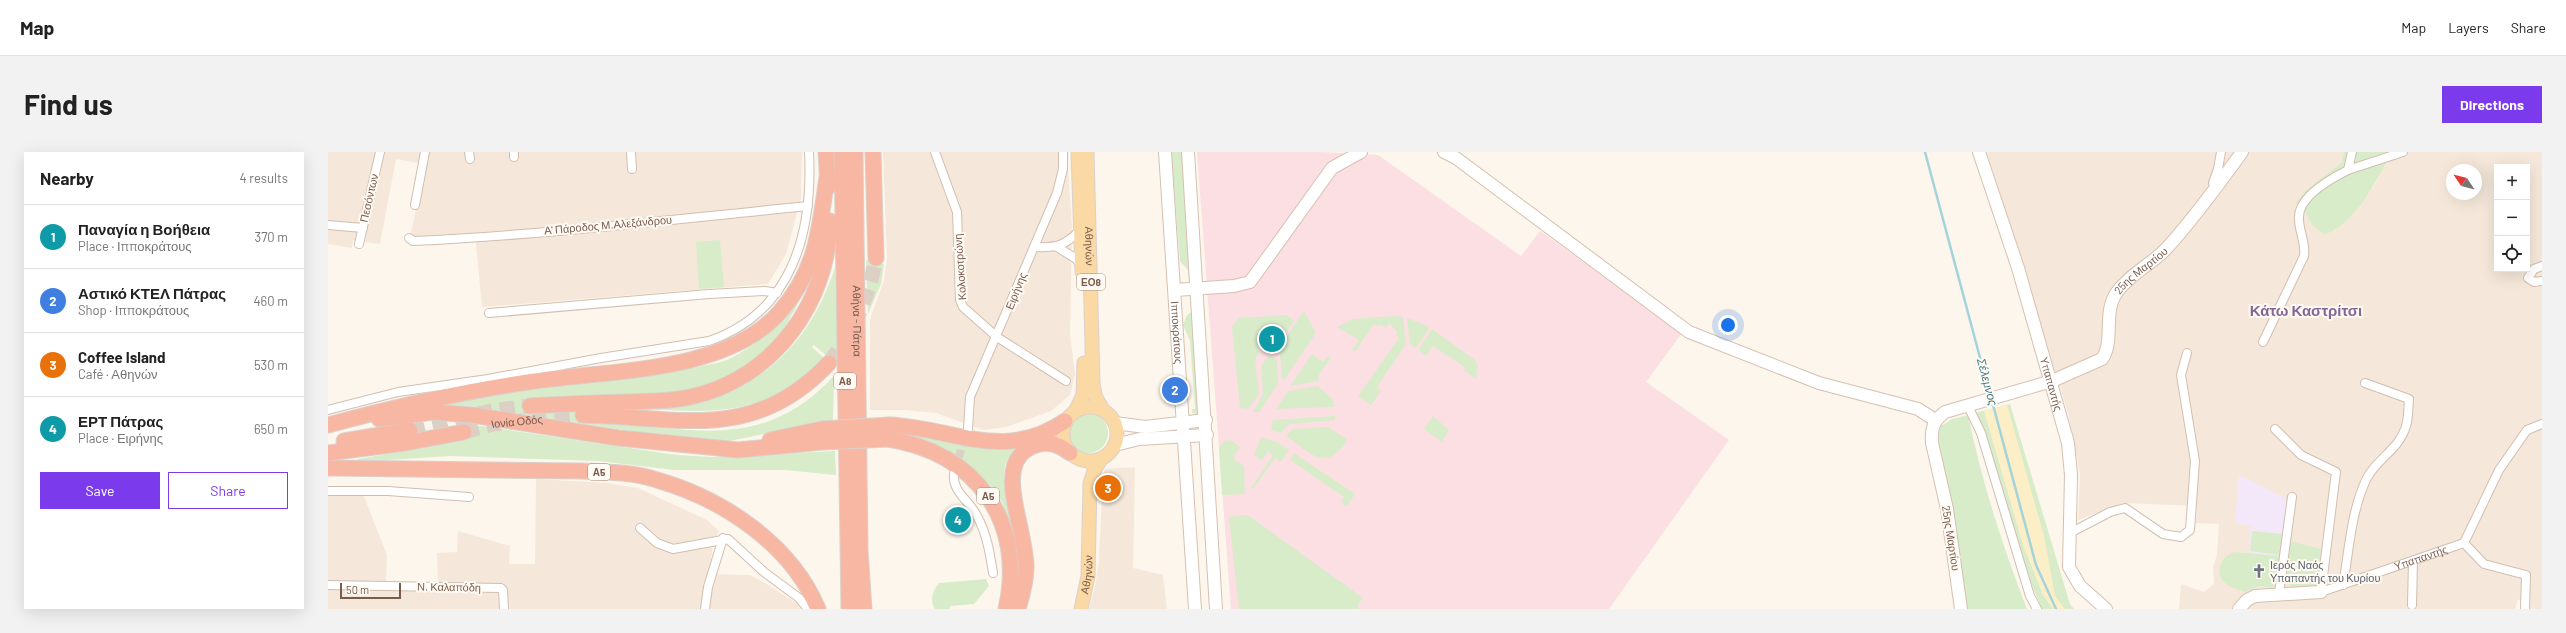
<!DOCTYPE html>
<html lang="en">
<head>
<meta charset="utf-8">
<style>
  body { margin:0; font-family:Barlow,sans-serif; background:#f2f2f2; color:#222 }
  .controls { position:absolute; right:12px; top:12px; display:grid; overflow:hidden; border-radius:0px; box-shadow:0 4px 16px #0002 }
  .controls button { width:36px; height:36px; display:grid; place-items:center; padding:0; border:0; border-bottom:1px solid #e0e0e0; background:#fff; color:#222; font:20px sans-serif }
  .compass { position:absolute; left:2118px; top:12px; width:36px; height:36px; border-radius:50%; background:#fff; box-shadow:0 4px 16px #0002; rotate:305deg }
  .scale { position:absolute; left:12px; bottom:10px; width:61px; box-sizing:border-box; padding-left:4px; border:2px solid #7a5c4d; border-top:0; font-size:11px; line-height:14px; white-space:nowrap; color:#7a5c4d; -webkit-text-stroke:3px #fffaf3; paint-order:stroke }
  .you { position:absolute; left:1400px; top:173px; width:14px; height:14px; margin:-10px; border:3px solid #fff; border-radius:50%; background:#1a73e8; box-shadow:0 0 0 6px #1a73e833 }
  .badge { display:grid; place-items:center; width:26px; height:26px; border-radius:50%; background:#7c3aed; color:#fff; font-size:13px; font-weight:700 }
  .pin { position:absolute; translate:-50% -50%; border:2px solid #fff; box-shadow:0 1px 4px #0006 }
  .list { margin:0; padding:0; list-style:none }
  h2 { display:flex; justify-content:space-between; align-items:center; height:52px; margin:0; padding:0 16px; font-size:17px }
  h2 small { font-size:13px; font-weight:400; color:#767676 }
  .list li { display:grid; grid-template-columns:26px 1fr auto; gap:12px; align-items:center; box-sizing:border-box; height:64px; padding:0 16px; border-top:1px solid #e0e0e0 }
  .list b { display:block; font-size:15px; white-space:nowrap }
  .list p { margin:0; font-size:13px; white-space:nowrap; color:#767676 }
  .list em { font-size:13px; font-style:normal; color:#767676 }
  .actions { display:flex; gap:8px; padding:12px 16px }
  .actions a { flex:1; padding:9px 0; border:1px solid #7c3aed; border-radius:0px; text-align:center; font-size:14px; color:#7c3aed }
  .actions .main { background:#7c3aed; color:#fff }
  .icon { flex:none; width:22px; height:22px; fill:none; stroke:currentColor; stroke-width:2; stroke-linecap:round; stroke-linejoin:round }
  .map { position:relative; flex:none; width:2214px; height:457px; overflow:hidden; border-radius:0px }
  header { display:flex; align-items:center; gap:24px; box-sizing:border-box; height:56px; padding:0 20px; background:#fff; border-bottom:1px solid #e0e0e0 }
  header strong { font-size:19px }
  nav { display:flex; gap:22px; margin-inline-start:auto; font-size:14px }
  .intro { display:flex; align-items:center; justify-content:space-between; box-sizing:border-box; height:96px; padding:0 24px }
  h1 { margin:0; font-size:28px }
  .button { padding:10px 18px; border-radius:0px; background:#7c3aed; color:#fff; font-size:14px; font-weight:700 }
  main { display:flex; gap:24px; padding:0 24px }
  aside { flex:1; background:#fff; border-radius:0px; box-shadow:0 4px 16px #0002 }
  .map>svg:first-child { display:block }
  .residential { fill:#f5e8da; fill-rule:evenodd }
  .education { fill:#f3e8fa }
  .medical { fill:#fbdfe3 }
  .green { fill:#d8ecc9 }
  .sand { fill:#fcefc7 }
  .lines { fill:none; stroke-linecap:round; stroke-linejoin:round }
  .stream { stroke:#a5d3da; stroke-width:2.5 }
  .street-tunnel { stroke:#dcd0c4; stroke-width:8; stroke-dasharray:8 4; stroke-linecap:butt }
  .highway-tunnel { stroke:#dcd0c4; stroke-width:15; stroke-dasharray:15 8; stroke-linecap:butt }
  .street-casing { stroke:#d1beb0; stroke-width:10 }
  .secondary-casing { stroke:#d6c0b0; stroke-width:14 }
  .primary-casing { stroke:#dad1cd; stroke-width:15 }
  .highway-casing { stroke:#dad1cd; stroke-width:17 }
  .street { stroke:#fff; stroke-width:8 }
  .secondary { stroke:#fff; stroke-width:12 }
  .primary { stroke:#fbd9a5; stroke-width:13 }
  .highway { stroke:#f7b7a3; stroke-width:15 }
  .highway-bridge-casing { stroke:#dad1cd; stroke-width:17; stroke-linecap:butt }
  .highway-bridge { stroke:#f7b7a3; stroke-width:15 }
  .labels { text-anchor:middle; stroke-width:4; stroke-linejoin:round; paint-order:stroke }
  .shield { fill:#fffaf3; stroke:#a28b7f; stroke-width:1 }
  .shield-label { font-size:10px; font-weight:bold; fill:#7a5c4d }
  .street-label { font-size:11px; fill:#7a5c4d; stroke:#fffaf3 }
  .worship-label { font-size:11px; fill:#5b616d; stroke:#fffaf3; text-anchor:start }
  .water-label { font-size:12px; font-style:italic; fill:#437c86; stroke:#fffaf3 }
  .district-label { font-size:15px; font-weight:bold; fill:#846695; stroke:#fffaf3 }
</style>
</head>
<body>
<header>
<strong>Map</strong>
<nav><a>Map</a><a>Layers</a><a>Share</a></nav>
</header>
<div class="intro"><h1>Find us</h1><a class="button">Directions</a></div>
<main>
<aside>
<h2>Nearby<small>4 results</small></h2>
<ul class="list">
<li><span class="badge" style="background:#0f9aa8">1</span><div><b>Παναγία η Βοήθεια</b><p>Place · Ιπποκράτους</p></div><em>370 m</em></li>
<li><span class="badge" style="background:#3f7fe0">2</span><div><b>Αστικό ΚΤΕΛ Πάτρας</b><p>Shop · Ιπποκράτους</p></div><em>460 m</em></li>
<li><span class="badge" style="background:#e8710a">3</span><div><b>Coffee Island</b><p>Café · Αθηνών</p></div><em>530 m</em></li>
<li><span class="badge" style="background:#0f9aa8">4</span><div><b>ΕΡΤ Πάτρας</b><p>Place · Ειρήνης</p></div><em>650 m</em></li>
</ul>
<div class="actions"><a class="main">Save</a><a>Share</a></div>
</aside>
<div class="map">
<svg width="2214" height="457" viewBox="0 0 2214 457">
  <rect width="100%" height="100%" fill="#fdf6ec"/>
  <path class="residential" d="M0 0H474L473 46 458 102 440 132 154 155 147 81 82 86 97 12 68 7 52 92 25 88 24 96 0 92Z
    M555 0H739L744 73 742 182 747 223 742 243 723 259 678 275 655 278 608 261 578 258H542V167L556 128 559 107Z
    M1659 0H2016L2013 11 1978 38 2006 79 2028 57 2046 34 2064 0H2214V457H2201L2190 447 2187 457H1851L1853 432 1876 440 1886 432 1885 416 1889 402 1891 372 1868 371 1869 354 1795 351 1750 368 1752 323 1740 261ZM2169 15H2199V117H2169ZM2124 18H2148V42H2124Z
    M807 315 805 416 835 423 839 457H761L767 435 771 408 775 322 777 317Z
    M208 327 279 331 310 336 379 368 391 379 385 393 381 422 422 423 442 434 468 451 473 457H0V344L35 342 59 403 58 431H110L109 401 129 400 130 379 182 394 181 412H207Z"/>
  <path class="education" d="M1911 323 1955 345 1961 346 1952 404 1921 401 1923 373 1907 372Z"/>
  <path class="medical" d="M869 0H993L1050 3 1193 104 1212 79 1354 181 1318 230 1401 288 1281 457H903Z"/>
  <path class="green" d="M843 0H857L865 131H861L860 118 852 109Z
    M2016 0H2064C2050 26 2028 71 1998 82 1981 76 1981 61 1968 51L1978 38 2013 11Z
    M392 88 396 135 371 137 368 90Z
    M538 108 556 112 553 132 540 162Z
    M507 115 510 214 486 193 484 195 496 206C486 215 475 228 464 235 412 267 354 259 296 255 323 254 353 255 378 248 445 229 487 179 507 115Z
    M484 126 456 177 433 203 408 223 371 239 253 255C268 260 283 267 299 271 315 275 332 276 348 277 413 283 459 274 506 224L505 268 396 290 323 282 142 254 94 252 370 215C381 212 395 211 405 205 440 187 462 157 484 126Z
    M865 159 873 264 864 261V257H867L862 189 855 173 859 163Z
    M976 159 988 181 956 228 954 227 952 201 959 192V184Z
    M959 163 966 169 959 180 950 172 938 174C931 182 928 191 931 201L927 207 931 242 920 257 912 256 904 175 910 166Z
    M1066 164 1075 165 1078 192 1049 235 1053 239 1043 253 1030 244 1071 186 1068 183 1069 179 1061 171 1058 176 1052 172 1050 174 1046 172 1027 200 1024 198 1031 188 1009 175 1025 167Z
    M1079 166 1102 175 1088 196 1082 192Z
    M1104 177 1147 208 1150 214 1148 227 1136 218 1138 216 1105 194 1098 204 1090 198Z
    M984 202 995 210 1000 204 1003 206 990 224 991 229 962 234Z
    M942 203 949 208 950 232 931 260H925L935 242 933 213Z
    M990 234 1005 248 1006 255 948 257 960 239Z
    M1682 252 1742 452 1746 457H1714L1695 412 1647 261Z
    M740 281a20 20 0 1 1 40 0a20 20 0 1 1-40 0Z
    M1640 263C1654 330 1674 393 1699 457H1636L1627 371 1610 286 1613 274 1624 267Z
    M1007 264V268L961 272 953 281 943 278 945 268Z
    M1105 264 1121 278 1114 290 1096 277Z
    M139 272 349 303 385 305 507 299 508 323 457 318H346L271 309 122 304 30 310V307L141 287Z
    M1000 275 1020 288C997 321 984 302 958 284L964 277Z
    M578 282 624 288 647 295 669 297 692 293C665 312 680 343 682 371 679 363 676 355 673 348 657 319 610 288 578 282Z
    M933 285 949 290 961 298 953 310 947 306 925 337 923 336 945 303 940 299 934 308 926 303Z
    M902 288 912 295 906 304 908 309 916 314 917 342 894 343 891 296 896 289Z
    M966 301 1027 342 1019 354 1013 350 1016 345 962 308Z
    M920 363 1035 446 1030 452 1031 457H911L901 365Z
    M1924 379 1954 382 1952 403 1922 399Z
    M1962 389 1993 397 1987 436 1969 437 1957 430Z
    M1908 400 1952 404 1945 436 1931 434 1917 440C1910 437 1902 436 1897 431 1885 420 1894 402 1908 400Z
    M658 427 661 434 646 452 622 454V457H607C601 448 605 438 611 431Z"/>
  <path class="sand" d="M1679 253 1716 384 1727 444 1737 457H1725L1715 443 1695 393 1656 259Z"/>
  <g class="lines">
    <path class="stream" d="M1597 0 1662 243
      M1664 249 1708 413 1728 457"/>
    <path class="street-tunnel" d="M627 317 638 282"/>
    <g class="highway-tunnel">
      <path d="M501 211C525 179 541 145 548 106"/>
      <path d="M82 278 163 259 202 254"/>
      <path id="s1" d="M136 280 165 272 255 263"/>
    </g>
    <defs>
      <g id="street">
        <path d="M141 0 142 7"/>
        <path d="M186 0V5"/>
        <path d="M303 0 304 17"/>
        <path d="M607 0 629 60 632 148 635 155 669 185 738 229"/>
        <path d="M2020 18 2075 0"/>
        <path d="M1887 34 1885 31 1890 17 1893 0"/>
        <path d="M87 53 97 0"/>
        <path d="M0 73 35 76"/>
        <path d="M81 86 85 89C217 83 348 67 480 54"/>
        <path d="M31 92 52 0"/>
        <path d="M706 95C729 96 737 94 753 77"/>
        <path d="M729 95 747 106 753 113"/>
        <path d="M2214 114 2206 117 2200 126 2206 130 2214 129"/>
        <path d="M161 161 381 142 437 139 449 141"/>
        <path d="M1935 190 1976 104C1978 90 1971 80 1971 67 1969 45 2004 26 2020 18L2024 0"/>
        <path d="M1640 254 1653 281 1702 444 1709 457"/>
        <path d="M0 258 70 240 160 227 273 206 381 189C465 160 485 80 481 0"/>
        <path d="M640 277 642 245 729 41 735 17V0"/>
        <path id="s2" d="M1947 277 1973 303 2008 320 1993 440 2136 391 2171 318 2199 278 2214 272"/>
        <path d="M626 322C624 340 642 349 649 364 659 382 662 402 665 421"/>
        <path d="M0 339H60L141 345"/>
        <path d="M312 376 329 391 345 397 400 387 436 420 471 446 480 457"/>
        <path d="M1740 382 1782 360 1797 356 1835 382 1853 385 1862 378 1867 309 1853 223 1859 201"/>
        <path d="M2136 391 2156 412 2198 423 2197 457"/>
        <path d="M0 433 173 436 175 438 176 457"/>
        <path d="M2015 433C2021 399 2023 360 2038 328 2047 308 2070 298 2077 277 2081 268 2080 256 2081 247L2037 231"/>
        <path d="M1951 441 1964 345"/>
        <path d="M2084 453 2085 409"/>
        <path d="M377 457 380 435 395 386"/>
      </g>
      <g id="secondary">
        <path id="s3" d="M837 0 867 457"/>
        <path d="M860 0 888 457"/>
        <path d="M1116 0 1128 6 1361 180 1491 231 1590 257 1607 268"/>
        <path id="s4" d="M1651 0 1690 116 1740 291 1743 323 1741 415 1752 434 1778 457"/>
        <path d="M847 138 906 134 922 130 1004 16 1033 0"/>
        <path d="M787 271 817 275 878 268"/>
        <path d="M787 293 811 287 879 283"/>
        <path id="s5" d="M1633 457 1619 357 1604 291C1603 277 1605 269 1617 260L1724 229 1774 207C1787 189 1774 161 1789 140 1801 123 1822 113 1837 98 1863 70 1891 32 1914 0"/>
        <path d="M1911 457 1919 448 1927 444 1993 440"/>
      </g>
      <g id="primary">
        <path d="M750 0 754 120"/>
        <path id="s6" d="M759 0 765 231 767 244 775 258"/>
        <circle cx="762" cy="282" r="27"/>
        <path d="M748 258 755 243 756 211"/>
        <path id="s7" d="M753 457 760 424 762 332 766 319 773 307"/>
      </g>
      <g id="highway">
        <path d="M498 0 500 35"/>
        <path d="M514 0 521 457"/>
        <path id="s8" d="M527 0 532 398 536 457"/>
        <path d="M545 0 548 106"/>
        <path d="M202 254C233 252 264 251 296 250 318 249 341 250 362 245 445 227 500 152 502 69"/>
        <path d="M255 263C352 265 426 291 501 211"/>
        <path d="M51 267 105 260 144 263 291 286 410 298 494 290"/>
        <path d="M0 273C66 255 132 240 200 230 277 218 395 222 450 162 489 119 491 79 499 25"/>
        <path d="M562 273C626 276 675 311 737 269"/>
        <path d="M560 287C648 300 698 370 678 457"/>
        <path d="M442 288 494 277"/>
        <path d="M16 289 82 278"/>
        <path d="M0 301 77 291 136 280"/>
        <path d="M0 316 254 319C279 320 305 320 329 328 395 347 463 392 490 457"/>
        <path d="M690 457C694 444 698 430 698 415 698 386 679 340 686 316 688 306 696 298 705 294 720 288 730 292 742 301"/>
      </g>
    </defs>
    <use href="#street" class="street-casing"/>
    <use href="#secondary" class="secondary-casing"/>
    <use href="#primary" class="primary-casing"/>
    <use href="#highway" class="highway-casing"/>
    <use href="#street" class="street"/>
    <use href="#secondary" class="secondary"/>
    <use href="#primary" class="primary"/>
    <use href="#highway" class="highway"/>
    <defs>
      <path id="highway-bridge" d="M494 277 562 273
        M494 290 560 287"/>
    </defs>
    <use href="#highway-bridge" class="highway-bridge-casing"/>
    <use href="#highway-bridge" class="highway-bridge"/>
  </g>
  <defs>
    <symbol id="church-bare" viewBox="-9 -9 18 18"><path d="M-1.2-6h2.4v3.5h3.3v2.4h-3.3V6h-2.4V-.1h-3.3v-2.4h3.3Z" fill="#6b7280" stroke="#fffaf3" stroke-width="2.5" paint-order="stroke"/></symbol>
  </defs>
  <g fill-rule="evenodd">
    <use href="#church-bare" x="1921" y="409" width="20" height="20"/>
  </g>
  <g class="labels">
    <g class="shield">
      <rect x="749" y="122" width="28" height="16" rx="3"/>
      <rect x="506" y="221" width="22" height="16" rx="3"/>
      <rect x="260" y="312" width="22" height="16" rx="3"/>
      <rect x="649" y="336" width="22" height="16" rx="3"/>
    </g>
    <g class="shield-label">
      <text x="763" y="134">ΕΟ8</text>
      <text x="517" y="233">Α8</text>
      <text x="271" y="324">Α5</text>
      <text x="660" y="348">Α5</text>
    </g>
    <g class="street-label">
      <text transform="translate(41 46) rotate(-77)" y="4">Πεσόντων</text>
      <text transform="translate(280 73) rotate(-5)" y="4">Α' Πάροδος Μ.Αλεξάνδρου</text>
      <text dy="4" stroke="none"><textPath href="#s6" startOffset="94">Αθηνών</textPath></text>
      <text transform="translate(632 115) rotate(-94)" y="4">Κολοκοτρώνη</text>
      <text dy="4" stroke="none"><textPath href="#s5" startOffset="472">25ης Μαρτίου</textPath></text>
      <text transform="translate(688 139) rotate(-68)" y="4">Ειρήνης</text>
      <text dy="4" stroke="none"><textPath href="#s8" startOffset="169">Αθήνα - Πάτρα</textPath></text>
      <text dy="4" stroke="none"><textPath href="#s3" startOffset="181">Ιπποκράτους</textPath></text>
      <text dy="4" stroke="none"><textPath href="#s4" startOffset="243">Υπαπαντής</textPath></text>
      <text dy="4" stroke="none"><textPath href="#s1" startOffset="54">Ιονία Οδός</textPath></text>
      <text transform="translate(1623 386) rotate(81)" y="4">25ης Μαρτίου</text>
      <text dy="4" stroke="none"><textPath href="#s2" startOffset="302">Υπαπαντής</textPath></text>
      <text dy="4" stroke="none"><textPath href="#s7" startOffset="35">Αθηνών</textPath></text>
      <text transform="translate(121 435) rotate(1)" y="4">Ν. Καλαπόδη</text>
    </g>
    <g class="worship-label">
      <text x="1942" y="417">Ιερός Ναός<tspan x="1942" dy="13">Υπαπαντής του Κυρίου</tspan></text>
    </g>
    <g class="water-label">
      <text transform="translate(1659 230) rotate(75)" y="4">Σέλεμνος</text>
    </g>
    <g class="district-label">
      <text x="1978" y="164">Κάτω Καστρίτσι</text>
    </g>
  </g>
</svg>
<div class="controls">
<button>+</button>
<button>−</button>
<button><svg class="icon" aria-label="locate" viewBox="0 0 24 24"><circle cx="12" cy="12" r="6"/><path d="M12 2v4M12 18v4M2 12h4M18 12h4"/></svg></button>
</div>
<svg class="compass" viewBox="-18 -18 36 36"><path d="M0-13l5 13h-10z" fill="#e53935"/><path d="M0 13l5-13h-10z" fill="#767676"/></svg>
<div class="scale">50 m</div>
<div class="you"></div>
<div class="pin badge" style="left:944px;top:187px;background:#0f9aa8">1</div>
<div class="pin badge" style="left:847px;top:238px;background:#3f7fe0">2</div>
<div class="pin badge" style="left:780px;top:336px;background:#e8710a">3</div>
<div class="pin badge" style="left:630px;top:368px;background:#0f9aa8">4</div>
</div>
</main>
</body>
</html>
